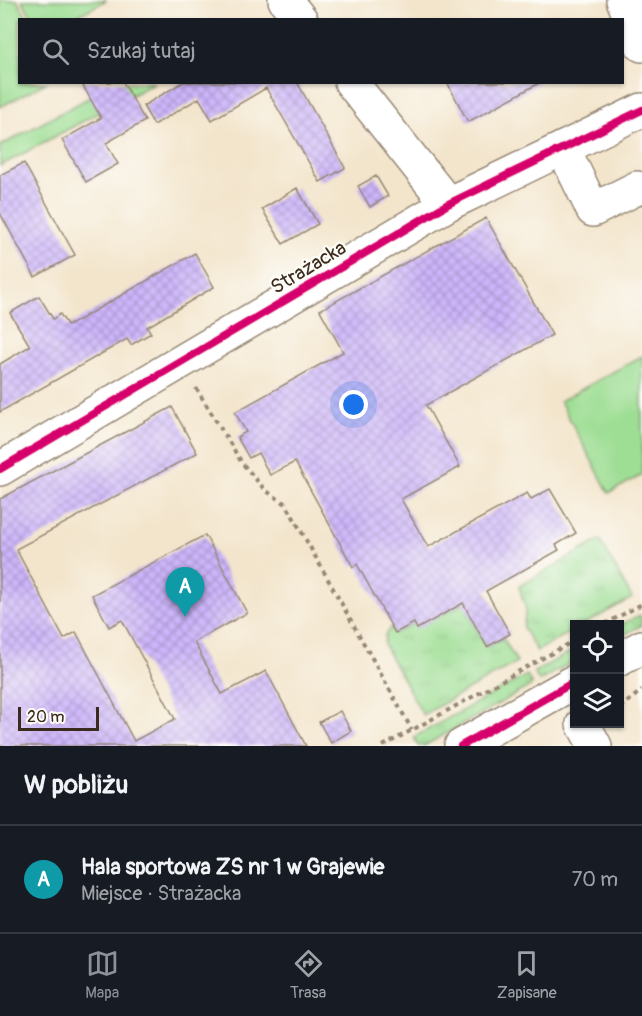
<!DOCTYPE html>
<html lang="pl">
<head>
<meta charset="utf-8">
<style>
  body { margin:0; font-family:Pangolin,sans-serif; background:#20242c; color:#f1f3f6 }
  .controls { position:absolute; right:18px; bottom:18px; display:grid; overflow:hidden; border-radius:0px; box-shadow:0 2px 4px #0004 }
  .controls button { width:54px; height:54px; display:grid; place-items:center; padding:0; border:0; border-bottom:2px solid #363941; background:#171b24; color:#f1f3f6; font:30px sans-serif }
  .scale { position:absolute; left:18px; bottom:15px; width:81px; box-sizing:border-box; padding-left:6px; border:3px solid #3b2a1e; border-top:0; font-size:16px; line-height:21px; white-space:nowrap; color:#3b2a1e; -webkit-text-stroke:4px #fdfcf7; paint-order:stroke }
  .you { position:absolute; left:354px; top:405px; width:21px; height:21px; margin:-15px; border:4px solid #fff; border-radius:50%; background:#1a73e8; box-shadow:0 0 0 9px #1a73e833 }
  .badge { display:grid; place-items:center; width:39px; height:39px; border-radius:50%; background:#8c9099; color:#fff; font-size:20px; font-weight:700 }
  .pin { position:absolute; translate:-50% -50px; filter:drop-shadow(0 2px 3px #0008) }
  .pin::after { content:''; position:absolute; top:32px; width:21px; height:18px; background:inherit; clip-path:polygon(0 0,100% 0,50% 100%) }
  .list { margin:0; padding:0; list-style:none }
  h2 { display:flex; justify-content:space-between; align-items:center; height:78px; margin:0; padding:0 24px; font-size:26px }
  h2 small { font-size:20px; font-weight:400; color:#9ea1a6 }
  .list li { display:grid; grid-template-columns:39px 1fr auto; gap:18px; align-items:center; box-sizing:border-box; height:108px; padding:0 24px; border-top:2px solid #363941 }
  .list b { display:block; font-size:22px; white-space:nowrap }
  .list p { margin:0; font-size:20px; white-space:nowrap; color:#9ea1a6 }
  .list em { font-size:20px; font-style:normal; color:#9ea1a6 }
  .icon { flex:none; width:33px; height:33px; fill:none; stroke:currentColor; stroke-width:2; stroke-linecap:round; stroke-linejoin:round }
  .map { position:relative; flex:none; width:642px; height:746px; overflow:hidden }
  .search { position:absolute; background:#171b24; box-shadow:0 2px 4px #0004; left:18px; right:18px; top:18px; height:66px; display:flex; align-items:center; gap:15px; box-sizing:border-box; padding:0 21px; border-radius:0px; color:#9ea1a6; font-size:22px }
  .sheet { height:186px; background:#171b24 }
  nav { display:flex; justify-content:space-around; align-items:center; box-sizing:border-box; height:84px; border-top:2px solid #363941; background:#171b24; font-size:16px; color:#9ea1a6 }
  nav a { display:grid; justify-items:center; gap:3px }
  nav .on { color:#8c9099 }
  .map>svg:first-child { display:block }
  .grass { fill:url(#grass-tufts); stroke:#6c8459; stroke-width:1.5 }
  .park { fill:#9ede94; stroke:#6c8459; stroke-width:1.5 }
  .building { fill:url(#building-cross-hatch) }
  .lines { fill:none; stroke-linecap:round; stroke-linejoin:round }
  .minor-casing { stroke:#978875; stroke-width:36 }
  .path { stroke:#978875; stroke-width:4; stroke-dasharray:4.5 4.5; stroke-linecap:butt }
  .minor { stroke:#fff; stroke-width:33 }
  .cycleway-casing { stroke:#fdfcf7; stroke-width:11 }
  .cycleway { stroke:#d6006c; stroke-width:8 }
  .labels { text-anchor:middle; stroke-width:4.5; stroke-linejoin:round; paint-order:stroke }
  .street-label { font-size:20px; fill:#3b2a1e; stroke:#fdfcf7 }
</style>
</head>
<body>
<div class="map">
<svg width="642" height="746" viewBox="0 0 642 746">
  <defs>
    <pattern id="grass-tufts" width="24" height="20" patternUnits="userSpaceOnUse" patternTransform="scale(1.5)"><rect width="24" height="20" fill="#9ede94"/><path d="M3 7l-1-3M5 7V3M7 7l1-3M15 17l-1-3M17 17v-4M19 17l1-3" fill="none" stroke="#89bf7f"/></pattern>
    <pattern id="building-cross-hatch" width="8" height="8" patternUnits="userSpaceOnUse" patternTransform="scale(1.5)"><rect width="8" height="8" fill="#cdb6fb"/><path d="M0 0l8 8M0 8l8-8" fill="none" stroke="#a894cb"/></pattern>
  </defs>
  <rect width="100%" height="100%" fill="#fdfcf7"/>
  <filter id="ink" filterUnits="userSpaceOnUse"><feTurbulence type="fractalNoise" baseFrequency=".0167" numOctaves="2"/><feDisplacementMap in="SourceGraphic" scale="12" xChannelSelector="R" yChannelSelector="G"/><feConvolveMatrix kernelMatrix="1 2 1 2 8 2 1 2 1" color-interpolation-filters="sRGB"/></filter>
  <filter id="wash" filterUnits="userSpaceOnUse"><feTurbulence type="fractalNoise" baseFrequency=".008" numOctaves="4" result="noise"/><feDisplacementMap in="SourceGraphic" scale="24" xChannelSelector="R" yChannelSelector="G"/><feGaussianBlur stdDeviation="1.35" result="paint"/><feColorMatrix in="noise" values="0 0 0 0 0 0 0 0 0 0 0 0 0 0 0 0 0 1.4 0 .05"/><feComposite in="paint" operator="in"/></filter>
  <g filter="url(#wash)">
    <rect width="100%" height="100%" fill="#f3e5cc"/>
    <path class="grass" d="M600 540 632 598 585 624H574V630L537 651 523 628 526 609 519 586Z
      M477 596 482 616 473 622 487 647 503 638 517 662 423 715 384 645 385 635 391 627 395 633 414 623 417 628Z
      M640 615 642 625 620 637V625Z
      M574 650V661L539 681 534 672Z
      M527 675 532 685 424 746H418L414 737Z"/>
    <path class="park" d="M0 0H17L28 19 20 20V82L46 83 0 107Z
      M22 0H107L71 19H33Z
      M116 83H154L0 166V146Z
      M642 356V475L609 493 560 401Z"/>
    <g id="blocks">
      <path class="building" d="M81 82H123L145 121 106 143 118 164 86 182 62 140 101 118Z
        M183 82H297L345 168 320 182 266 88 212 120 199 98 154 125 143 106Z
        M447 82H541L468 122Z
        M24 163 75 255 35 277 0 213V175Z
        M376 176 388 196 370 207 358 186Z
        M297 188 318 224 283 244 262 209Z
        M486 218 552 335 426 405 460 467 401 499 428 547 527 493 531 499 550 489 576 533 556 545 559 550 486 591 510 634 487 647 463 603 417 629 414 623 395 633 357 564 353 567 295 462 270 475 258 453 249 458 237 437 246 432 235 412 343 352 320 310Z
        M195 253 214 287 147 327 151 333 131 345 127 339 0 412V364L30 346 10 313 39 296 53 319 60 314 68 326Z
        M172 407 197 453 16 549 64 639 76 632 134 741 175 719 122 620 109 627 92 595 205 535 247 613 194 642 222 694 266 671 306 746H0V499Z
        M340 711 351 731 331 743 319 722Z"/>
    </g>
  </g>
  <g filter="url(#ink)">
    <use href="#blocks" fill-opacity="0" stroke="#978875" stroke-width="1.5"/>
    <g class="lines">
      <defs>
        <path id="minor" d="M285 0 301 20
          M623 0 642 45
          M351 82 448 204
          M563 148 593 210 637 188
          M0 469 448 204 642 110
          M620 659 642 647
          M583 724 595 746
          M461 746 574 682"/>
      </defs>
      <use href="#minor" class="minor-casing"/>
      <path class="path" d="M196 388 242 463 265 490 286 504 412 730
        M605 624 642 604
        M620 708 642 690
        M383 746 574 641"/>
      <use href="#minor" class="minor"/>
      <defs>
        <path id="cycleway" d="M0 469 448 204 642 110
          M461 746 574 682"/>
      </defs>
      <use href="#cycleway" class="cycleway-casing"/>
      <use href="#cycleway" class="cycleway"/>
    </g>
  </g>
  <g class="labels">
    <g class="street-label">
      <text transform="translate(308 267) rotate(-31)" y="7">Strażacka</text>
    </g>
  </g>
</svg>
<div class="controls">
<button><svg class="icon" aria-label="locate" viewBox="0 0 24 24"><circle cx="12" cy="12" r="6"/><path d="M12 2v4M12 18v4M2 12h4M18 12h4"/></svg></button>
<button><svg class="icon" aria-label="layers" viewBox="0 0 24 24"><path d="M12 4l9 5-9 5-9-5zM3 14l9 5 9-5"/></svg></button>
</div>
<div class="scale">20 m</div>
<div class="you"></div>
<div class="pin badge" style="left:185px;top:617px;background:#0f9aa8">A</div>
<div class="search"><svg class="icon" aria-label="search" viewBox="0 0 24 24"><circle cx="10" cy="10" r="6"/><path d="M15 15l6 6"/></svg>Szukaj tutaj</div>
</div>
<section class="sheet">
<h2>W pobliżu<small></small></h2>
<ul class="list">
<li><span class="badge" style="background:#0f9aa8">A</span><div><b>Hala sportowa ZS nr 1 w Grajewie</b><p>Miejsce · Strażacka</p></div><em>70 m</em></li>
</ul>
</section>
<nav>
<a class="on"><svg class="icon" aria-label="map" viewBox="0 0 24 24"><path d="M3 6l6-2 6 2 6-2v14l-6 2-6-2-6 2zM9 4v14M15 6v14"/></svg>Mapa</a>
<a><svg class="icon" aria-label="directions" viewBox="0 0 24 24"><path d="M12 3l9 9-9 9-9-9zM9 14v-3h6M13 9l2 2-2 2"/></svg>Trasa</a>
<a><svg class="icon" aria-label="saved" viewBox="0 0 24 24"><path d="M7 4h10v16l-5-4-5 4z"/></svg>Zapisane</a>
</nav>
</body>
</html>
